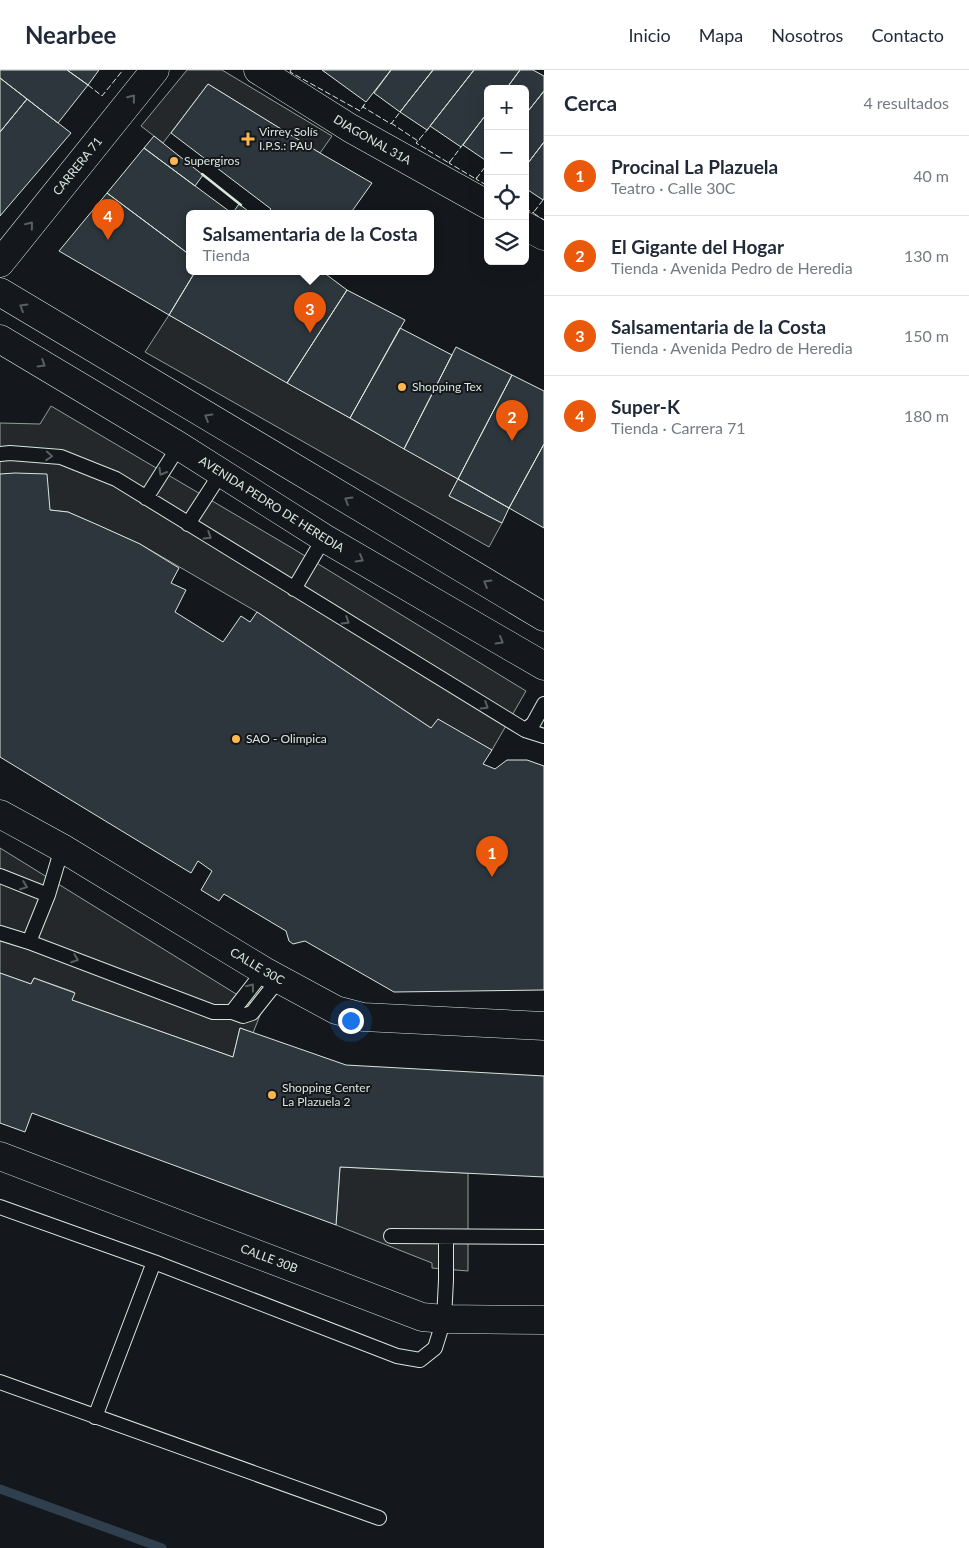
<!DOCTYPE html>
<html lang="es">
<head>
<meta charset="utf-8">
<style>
  body { margin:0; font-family:Lato,sans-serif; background:#f2f2f3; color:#1f2937 }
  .controls { position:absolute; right:15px; top:15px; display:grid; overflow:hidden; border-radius:8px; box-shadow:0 5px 20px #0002 }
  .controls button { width:45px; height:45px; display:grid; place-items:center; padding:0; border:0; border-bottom:1px solid #e0e1e3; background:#fff; color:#1f2937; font:25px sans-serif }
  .you { position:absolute; left:350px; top:950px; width:18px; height:18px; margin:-12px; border:4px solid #fff; border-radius:50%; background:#1a73e8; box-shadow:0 0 0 8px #1a73e833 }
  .badge { display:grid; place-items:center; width:32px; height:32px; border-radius:50%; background:#ea580c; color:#fff; font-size:16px; font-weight:700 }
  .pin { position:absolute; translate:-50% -41px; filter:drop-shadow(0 1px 2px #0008) }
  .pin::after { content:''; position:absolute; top:26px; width:18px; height:15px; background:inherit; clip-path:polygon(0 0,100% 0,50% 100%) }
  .popup { position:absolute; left:186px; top:140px; width:248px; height:65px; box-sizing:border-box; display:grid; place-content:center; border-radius:8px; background:#fff; filter:drop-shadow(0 1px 4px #0005); font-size:16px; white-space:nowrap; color:#747a83 }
  .popup b { font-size:19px; color:#1f2937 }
  .popup::after { content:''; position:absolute; left:50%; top:100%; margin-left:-10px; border:10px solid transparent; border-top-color:#fff }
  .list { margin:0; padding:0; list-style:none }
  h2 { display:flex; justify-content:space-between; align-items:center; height:65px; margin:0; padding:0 20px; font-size:21px }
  h2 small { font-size:16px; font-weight:400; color:#747a83 }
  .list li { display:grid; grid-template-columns:32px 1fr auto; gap:15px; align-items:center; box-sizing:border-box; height:80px; padding:0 20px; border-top:1px solid #e0e1e3 }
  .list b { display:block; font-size:19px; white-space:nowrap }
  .list p { margin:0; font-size:16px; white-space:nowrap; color:#747a83 }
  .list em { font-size:16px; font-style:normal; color:#747a83 }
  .icon { flex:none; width:28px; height:28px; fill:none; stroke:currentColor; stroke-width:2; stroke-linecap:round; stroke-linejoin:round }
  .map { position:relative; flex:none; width:544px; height:1478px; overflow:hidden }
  header { display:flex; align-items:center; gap:30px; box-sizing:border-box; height:70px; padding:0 25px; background:#fff; border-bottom:1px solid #e0e1e3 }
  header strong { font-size:24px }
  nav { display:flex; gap:28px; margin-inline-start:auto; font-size:18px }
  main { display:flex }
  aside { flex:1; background:#fff }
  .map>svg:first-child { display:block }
  .parking { fill:#24282b; stroke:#939e99 }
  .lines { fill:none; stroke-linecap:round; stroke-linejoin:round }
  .stream { stroke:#2f3f4d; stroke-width:9 }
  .building { fill:#2c363c; stroke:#d8e6dc }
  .service-casing { stroke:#d8e6dc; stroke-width:16 }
  .minor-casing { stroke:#d8e6dc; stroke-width:29 }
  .tertiary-casing { stroke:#d8e6dc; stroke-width:29 }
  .trunk-casing { stroke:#d8e6dc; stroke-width:29 }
  .service { stroke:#14181c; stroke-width:14 }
  .minor { stroke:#14181c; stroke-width:28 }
  .tertiary { stroke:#14181c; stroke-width:28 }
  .trunk { stroke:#14181c; stroke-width:28 }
  .fence { stroke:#d8e6dc; stroke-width:1; stroke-dasharray:6 2.5; stroke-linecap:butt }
  .wall { stroke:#d8e6dc; stroke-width:2.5 }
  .oneway { stroke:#59605f }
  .poi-dot { fill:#ffb74d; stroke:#14181c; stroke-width:2 }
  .labels { text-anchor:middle; stroke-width:4; stroke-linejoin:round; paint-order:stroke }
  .poi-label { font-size:12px; fill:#d8e6dc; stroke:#14181c; text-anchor:start }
  .street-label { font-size:12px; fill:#d8e6dc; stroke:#14181c }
</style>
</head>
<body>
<header>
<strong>Nearbee</strong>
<nav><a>Inicio</a><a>Mapa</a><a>Nosotros</a><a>Contacto</a></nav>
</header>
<main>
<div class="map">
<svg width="544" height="1478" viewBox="0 0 544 1478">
  <rect width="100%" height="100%" fill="#14181c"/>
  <path class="parking" d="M187 0H222L332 66 320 83 208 14 163 73 141 56Z
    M169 245 307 324 458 409 449 426 502 453 489 477 145 282Z
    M51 336 292 478 526 621 492 680 431 658 257 542 140 474 68 442 50 440 0 404V353L40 354Z
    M0 778 262 940 253 963 240 958 233 987 72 930 74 922 34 908 31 914 0 903Z
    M340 1097 468 1103V1201L432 1198V1193L336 1155Z"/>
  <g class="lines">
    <path class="stream" d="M0 1419 162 1478"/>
  </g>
  <path class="building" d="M0 0H67L88 15 58 53 0 8Z
    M67 0H99L88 15Z
    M322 0H391L366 32Z
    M391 0H433L400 42 374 23Z
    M433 0H474L427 60 400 42Z
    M474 0H520L506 19H488V42L461 77 430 56Z
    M520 0H533L544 6V21L525 45V19H506Z
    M0 8 27 29 0 62Z
    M208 14 320 83 372 113 350 144H266L271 139 171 63Z
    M544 21V72L525 97V45Z
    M27 29 71 63 0 146V62Z
    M488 42V92L463 75Z
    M154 66 203 105 195 116 144 78Z
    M544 72V128L543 130 525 118V97Z
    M144 78 233 144H190V185L107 123Z
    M107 123 190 185V202H195L169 245 59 181Z
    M239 134 252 144H232Z
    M195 202H323L347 220 287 313 169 245Z
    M347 220 405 250 350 348 287 313Z
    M400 258 452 285 404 379 350 348Z
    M456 277 512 305 458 409 404 379Z
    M512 305 544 321V374L509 438 458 409Z
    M544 374V458L509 438Z
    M15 403 47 404 50 440 68 442 98 455 140 474 179 498 171 513 186 520 175 542 223 572 241 546 250 552 257 542 431 658 438 649 492 680 483 694 495 699 507 690H527L544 696V920L394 922 305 871 293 874 289 871 286 861 224 824 219 831 201 820 212 801 198 791 191 803 0 687V404Z
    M458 409 509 438 502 453 449 426Z
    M0 903 31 914 34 908 75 923 72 930 233 987 240 958 346 995 544 1006V1107L340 1097 336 1155 32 1043 25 1062 0 1053Z"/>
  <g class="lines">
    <defs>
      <path id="service" d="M0 384 10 383 61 387 116 409 525 660 533 654 544 634
        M146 428 179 376
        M188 454 221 403
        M294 519 324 468
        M525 660 544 666
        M0 806 48 825
        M0 863 29 872 213 942H232L264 901
        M29 872 48 825 62 778
        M232 942 243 946 252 943 279 909
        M0 1137 154 1192 397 1286 420 1290 435 1278 444 1249 446 1210V1167
        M391 1166 544 1167
        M0 1312 379 1448
        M95 1347 154 1192"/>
      <g id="minor">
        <path id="s1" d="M258 0 350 58 488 135"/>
        <path d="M525 156 544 166"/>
        <path id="s2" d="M0 744 62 778 264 901 336 940 363 947 544 956"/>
        <path id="s3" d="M0 1086 422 1247 444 1249 544 1250"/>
      </g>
      <g id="tertiary">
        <path id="s4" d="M0 193 155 0"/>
      </g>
      <g id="trunk">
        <path d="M0 222 544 547"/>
        <path id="s5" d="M0 269 179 376 324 468 544 596"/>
      </g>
    </defs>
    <use href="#service" class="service-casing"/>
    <use href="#minor" class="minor-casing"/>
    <use href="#tertiary" class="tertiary-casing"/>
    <use href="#trunk" class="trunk-casing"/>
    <use href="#service" class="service"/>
    <use href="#minor" class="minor"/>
    <use href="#tertiary" class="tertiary"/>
    <use href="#trunk" class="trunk"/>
    <path class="fence" d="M291 0 290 2 360 41 366 32
      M88 15 102 26 123 0
      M364 35 363 37 391 54 400 42
      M391 53 418 71 420 69
      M429 58 416 73 449 93 461 77
      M450 91 449 93 476 109 488 93
      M477 107 476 109 488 116
      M543 130 533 143 544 150
      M525 138 533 143 534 142"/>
    <path class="wall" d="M202 104 241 135"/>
  </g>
  <defs><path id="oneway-chevron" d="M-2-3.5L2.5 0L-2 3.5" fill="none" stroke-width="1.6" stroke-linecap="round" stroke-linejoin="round" transform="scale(1.25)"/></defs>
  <g class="oneway">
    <use href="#oneway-chevron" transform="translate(132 28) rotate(-51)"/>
    <use href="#oneway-chevron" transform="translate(30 155) rotate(-51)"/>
    <use href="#oneway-chevron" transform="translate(23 237) rotate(-149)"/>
    <use href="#oneway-chevron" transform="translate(42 294) rotate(31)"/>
    <use href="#oneway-chevron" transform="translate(208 347) rotate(-149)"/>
    <use href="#oneway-chevron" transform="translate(49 386) rotate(4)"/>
    <use href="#oneway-chevron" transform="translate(162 402) rotate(120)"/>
    <use href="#oneway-chevron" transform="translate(348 430) rotate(-149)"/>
    <use href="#oneway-chevron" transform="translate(208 466) rotate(32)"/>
    <use href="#oneway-chevron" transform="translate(360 489) rotate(30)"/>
    <use href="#oneway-chevron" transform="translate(487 513) rotate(-149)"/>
    <use href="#oneway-chevron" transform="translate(346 551) rotate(32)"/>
    <use href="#oneway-chevron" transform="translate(500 571) rotate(30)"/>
    <use href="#oneway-chevron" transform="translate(485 636) rotate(32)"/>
    <use href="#oneway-chevron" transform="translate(24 816) rotate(21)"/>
    <use href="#oneway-chevron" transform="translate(75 889) rotate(21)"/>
    <use href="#oneway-chevron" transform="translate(251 917) rotate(-52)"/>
  </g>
  <g class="poi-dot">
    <path d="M245.5 61.5h5v5h5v5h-5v5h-5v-5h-5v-5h5z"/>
    <circle cx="174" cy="91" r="5"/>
    <circle cx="402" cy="317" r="5"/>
    <circle cx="236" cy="669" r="5"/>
    <circle cx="272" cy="1025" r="5"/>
  </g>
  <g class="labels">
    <g class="poi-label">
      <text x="259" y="66">Virrey Solís<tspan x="259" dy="14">I.P.S.: PAU</tspan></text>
      <text x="184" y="95">Supergiros</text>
      <text x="412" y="321">Shopping Tex</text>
      <text x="246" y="673">SAO - Olimpica</text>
      <text x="282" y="1022">Shopping Center<tspan x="282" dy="14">La Plazuela 2</tspan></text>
    </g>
    <g class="street-label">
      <text dy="4" stroke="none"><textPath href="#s1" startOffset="134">DIAGONAL 31A</textPath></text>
      <text dy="4" stroke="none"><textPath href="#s4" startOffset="124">CARRERA 71</textPath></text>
      <text dy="4" stroke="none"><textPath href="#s5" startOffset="318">AVENIDA PEDRO DE HEREDIA</textPath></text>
      <text dy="4" stroke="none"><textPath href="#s2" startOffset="299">CALLE 30C</textPath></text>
      <text dy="4" stroke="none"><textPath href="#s3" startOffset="288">CALLE 30B</textPath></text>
    </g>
  </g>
</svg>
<div class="controls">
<button>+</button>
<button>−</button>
<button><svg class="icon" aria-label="locate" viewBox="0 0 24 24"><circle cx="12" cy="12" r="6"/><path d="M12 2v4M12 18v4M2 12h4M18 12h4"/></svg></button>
<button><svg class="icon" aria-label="layers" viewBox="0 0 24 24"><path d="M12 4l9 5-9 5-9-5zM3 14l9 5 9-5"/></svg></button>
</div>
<div class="you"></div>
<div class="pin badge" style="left:492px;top:807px">1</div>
<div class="pin badge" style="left:512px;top:371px">2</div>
<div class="pin badge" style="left:310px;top:263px">3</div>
<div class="popup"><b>Salsamentaria de la Costa</b>Tienda</div>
<div class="pin badge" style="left:108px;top:170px">4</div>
</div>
<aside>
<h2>Cerca<small>4 resultados</small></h2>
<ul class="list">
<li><span class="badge">1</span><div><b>Procinal La Plazuela</b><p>Teatro · Calle 30C</p></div><em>40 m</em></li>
<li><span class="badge">2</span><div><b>El Gigante del Hogar</b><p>Tienda · Avenida Pedro de Heredia</p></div><em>130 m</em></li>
<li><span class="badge">3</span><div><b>Salsamentaria de la Costa</b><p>Tienda · Avenida Pedro de Heredia</p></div><em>150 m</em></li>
<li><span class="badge">4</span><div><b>Super-K</b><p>Tienda · Carrera 71</p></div><em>180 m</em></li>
</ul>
</aside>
</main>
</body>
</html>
